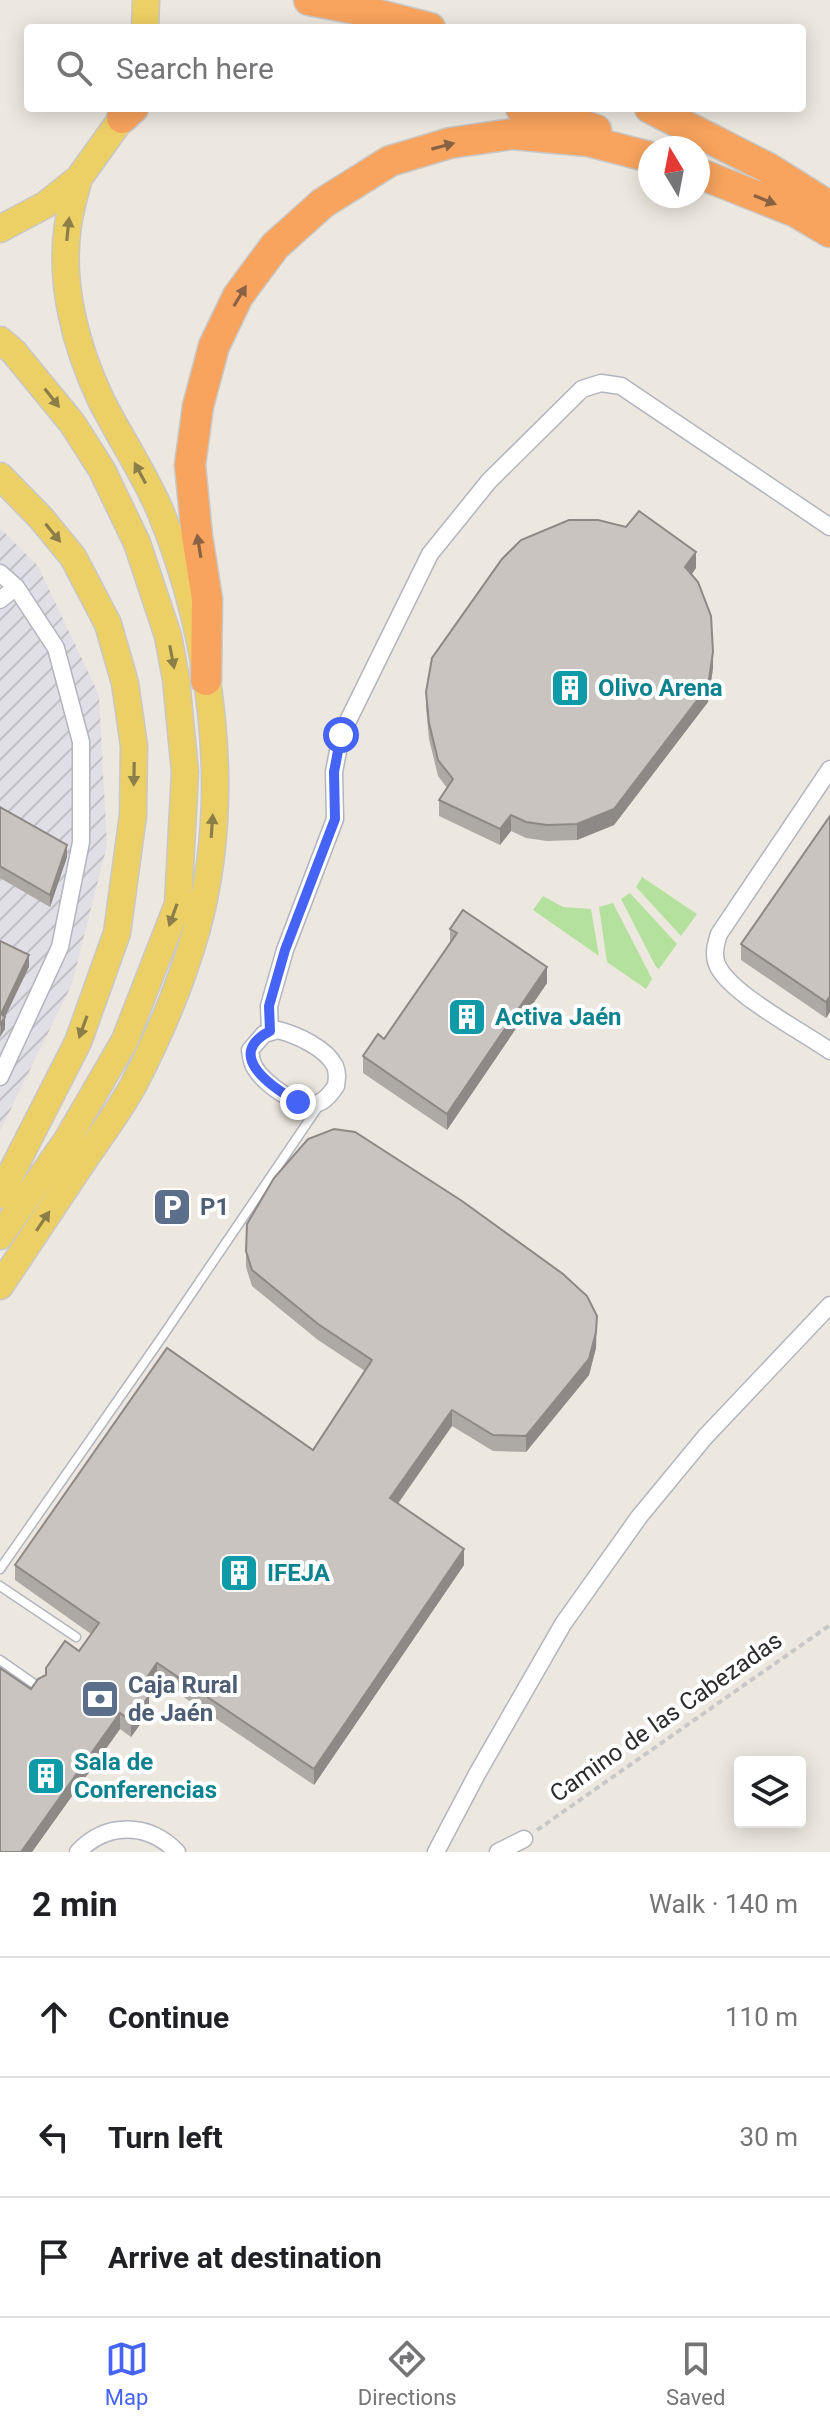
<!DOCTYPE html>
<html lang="en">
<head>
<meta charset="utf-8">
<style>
  body { margin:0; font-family:Roboto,sans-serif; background:#f6f6f6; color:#202124 }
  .controls { position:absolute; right:24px; bottom:24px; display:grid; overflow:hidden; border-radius:8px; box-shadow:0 4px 20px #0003 }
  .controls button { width:72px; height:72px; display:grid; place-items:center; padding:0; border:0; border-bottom:2px solid #e0e0e0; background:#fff; color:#202124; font:40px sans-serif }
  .compass { position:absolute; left:638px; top:136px; width:72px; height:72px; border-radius:50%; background:#fff; box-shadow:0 4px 20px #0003; rotate:350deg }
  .stop { position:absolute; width:24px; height:24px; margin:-18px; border:6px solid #4563f4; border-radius:50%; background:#fff }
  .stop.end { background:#4563f4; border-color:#fff; box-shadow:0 2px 8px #0008 }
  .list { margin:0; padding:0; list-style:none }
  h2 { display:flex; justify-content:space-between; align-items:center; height:104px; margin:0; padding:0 32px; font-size:34px }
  h2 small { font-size:26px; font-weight:400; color:#757577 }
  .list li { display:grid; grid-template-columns:52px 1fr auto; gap:24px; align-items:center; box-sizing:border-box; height:120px; padding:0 32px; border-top:2px solid #e0e0e0 }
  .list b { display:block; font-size:30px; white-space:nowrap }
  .list em { font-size:26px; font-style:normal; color:#757577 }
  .icon { flex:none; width:44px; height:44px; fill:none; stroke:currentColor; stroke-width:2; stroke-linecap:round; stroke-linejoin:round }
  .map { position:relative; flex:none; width:830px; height:1852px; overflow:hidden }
  .search { position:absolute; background:#fff; box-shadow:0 4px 20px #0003; left:24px; right:24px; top:24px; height:88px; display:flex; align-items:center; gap:20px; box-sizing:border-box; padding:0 28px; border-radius:8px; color:#757577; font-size:30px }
  .sheet { height:464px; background:#fff }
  nav { display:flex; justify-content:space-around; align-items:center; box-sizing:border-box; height:112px; border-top:2px solid #e0e0e0; background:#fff; font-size:22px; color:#757577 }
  nav a { display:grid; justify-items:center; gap:4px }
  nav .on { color:#4563f4 }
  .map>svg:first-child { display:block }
  .industrial { fill:url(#industrial-furrows) }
  .grass { fill:#b4e29e }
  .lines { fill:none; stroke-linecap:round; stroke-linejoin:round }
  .lane-casing { stroke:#b2b5bf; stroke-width:11 }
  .street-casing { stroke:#b2b5bf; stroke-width:19 }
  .primary-casing { stroke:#c8c8c8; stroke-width:29 }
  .highway-casing { stroke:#c8c8c8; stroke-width:33 }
  .path { stroke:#c8c8c8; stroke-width:4; stroke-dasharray:6 4; stroke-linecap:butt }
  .lane { stroke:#fff; stroke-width:8 }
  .street { stroke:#fff; stroke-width:16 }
  .primary { stroke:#edd065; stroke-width:26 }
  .highway { stroke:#f9a45e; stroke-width:30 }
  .wall { fill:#ada9a4 }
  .shaded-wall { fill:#8d8986 }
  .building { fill:#c9c4bf; stroke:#8d8986; stroke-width:2 }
  .oneway { fill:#886242 }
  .oneway2 { fill:#8c7e48 }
  .route { stroke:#4563f4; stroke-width:10 }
  .labels { text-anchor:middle; stroke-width:8; stroke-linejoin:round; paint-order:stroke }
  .culture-label { font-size:24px; font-weight:bold; fill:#0d838f; stroke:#fff; text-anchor:start }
  .service-label { font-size:24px; font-weight:bold; fill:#4e5e75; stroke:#fff; text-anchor:start }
  .street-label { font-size:24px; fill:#2c2c2c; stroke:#fff }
</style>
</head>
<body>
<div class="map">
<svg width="830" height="1852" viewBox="0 0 830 1852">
  <defs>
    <pattern id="industrial-furrows" width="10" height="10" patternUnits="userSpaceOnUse" patternTransform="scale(2)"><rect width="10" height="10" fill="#e1dfe6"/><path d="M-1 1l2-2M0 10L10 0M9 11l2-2" fill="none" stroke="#c1c0c5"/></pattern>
  </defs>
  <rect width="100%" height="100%" fill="#ede8df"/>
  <path class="industrial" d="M0 528 38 566 99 695 107 845 72 984 0 1131Z"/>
  <path class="grass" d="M642 877 697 914 681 936 636 887Z
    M630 893 677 944 659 969 656 967 621 899Z
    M543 896 563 907 591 909 599 956 533 910Z
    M613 903 652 979 646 989 607 962 599 907Z"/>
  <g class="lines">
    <defs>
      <path id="lane" d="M0 1569 162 1337 320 1104
        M0 1586 76 1637
        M0 1660 40 1688"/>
      <path id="street" d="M0 573 16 587 56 648 81 742V842L60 947 0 1077
        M0 600 16 587
        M830 769 719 934C715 946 712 958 720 970 737 997 801 1031 830 1051
        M278 1030C297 1035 326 1048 335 1066 338 1073 337 1079 336 1086 331 1093 325 1101 318 1103 299 1110 264 1083 255 1068 251 1062 251 1056 250 1050L264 1034Z
        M270 1031 269 1006 285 950 335 819 334 772 341 735 430 554 489 481 582 389 601 383 621 386 830 527
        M78 1852C106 1822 148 1822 177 1852
        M436 1852 477 1774 563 1624 639 1517 705 1437 830 1305
        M498 1852 524 1839"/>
      <path id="primary" d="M145 28 146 0
        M0 229 45 205 79 178 122 118 126 108
        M0 340 13 351 72 423 102 470 137 543 168 636 176 679 185 772 178 904 125 1040 67 1140 0 1236
        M0 476 41 518 73 557 108 624 125 683 134 746 133 815 117 933 78 1042 0 1195
        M0 1286C28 1244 56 1202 84 1160 101 1135 120 1110 134 1084 160 1034 182 982 197 928 233 795 212 638 161 513 145 474 120 438 101 400 76 347 59 284 68 225 70 209 75 193 79 178"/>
      <path id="highway" d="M309 0 351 8 430 28
        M521 108 550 114 596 130
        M650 108 768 168 830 207
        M122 118 133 108
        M698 173 796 212 830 232
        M206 680 207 599 197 536 190 465 198 406 214 346 238 296 275 246 323 203 390 161 450 143 512 134 588 141 650 157"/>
    </defs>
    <use href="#lane" class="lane-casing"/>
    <use href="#street" class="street-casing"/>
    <use href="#primary" class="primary-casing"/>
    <use href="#highway" class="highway-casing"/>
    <path class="path" d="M537 1830 830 1625"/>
    <use href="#lane" class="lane"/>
    <use href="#street" class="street"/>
    <use href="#primary" class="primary"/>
    <use href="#highway" class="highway"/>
  </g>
  <path class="wall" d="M696 568 692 574 713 668 708 702 614 825 577 840 547 841 526 838 511 831 500 845 439 816V800L447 788 438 776 429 739 426 708V692Z
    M0 807 67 857 50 907 0 878Z
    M830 816V1012L826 1018 741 960V944Z
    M450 929 547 983 447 1130 363 1073V1056L384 1039 450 943Z
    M246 1251 596 1348 589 1375 526 1452 493 1451 452 1426 398 1504 464 1565 314 1785 157 1679 146 1694 149 1712 131 1737 120 1729 32 1852H0L31 1689 46 1676 79 1651 91 1634 15 1580V1565L313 1450 365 1371 318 1340 252 1286 246 1267Z"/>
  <path class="shaded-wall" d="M696 552V568L685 583V567Z
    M713 652V668L708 702 614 825 577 840V824Z
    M511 815V831L500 845V829Z
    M67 845V857L50 907V895Z
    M29 955V967L5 1017V1029L0 1037 1 1014Z
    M547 967V983L447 1130V1114Z
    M830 996V1012L826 1018V1002Z
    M597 1316 596 1348 589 1375 526 1452V1436Z
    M452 1410V1426L390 1514V1498Z
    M464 1549V1565L314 1785V1769Z
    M157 1663V1679L139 1705V1689Z
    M149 1696V1712L131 1737V1721Z
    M120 1713V1729L32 1852H21Z"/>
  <path class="building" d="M639 511 696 552 685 567 698 582 711 616 713 652 708 686 614 809 577 824 547 825 526 822 511 815 500 829 439 800 453 779 438 760 429 723 426 692 432 658 502 559 521 540 569 520H598L626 527Z
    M0 807 67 845 50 895 0 866Z
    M830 816V996L826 1002 741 944Z
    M463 910 547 967 447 1114 363 1056 378 1034 384 1039 457 933 450 929Z
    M0 941 29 955 1 1014 5 1017 0 1025Z
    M334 1129 355 1132 462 1201 563 1274 587 1296 597 1316 596 1332 589 1359 526 1436 493 1435 452 1410 390 1498 464 1549 314 1769 157 1663 139 1689 149 1696 131 1721 120 1713 21 1852H0V1668L31 1689 38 1679 46 1675V1668L65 1641 79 1651 99 1623 15 1565 167 1348 313 1450 372 1360 318 1324 252 1270 246 1251 247 1224 274 1178 308 1139Z"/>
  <defs><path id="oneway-solid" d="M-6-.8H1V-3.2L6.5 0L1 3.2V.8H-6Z" transform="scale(2)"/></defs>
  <g class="oneway">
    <use href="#oneway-solid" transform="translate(443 146) rotate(-15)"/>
    <use href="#oneway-solid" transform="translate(765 200) rotate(22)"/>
    <use href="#oneway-solid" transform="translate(240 296) rotate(-59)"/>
    <use href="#oneway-solid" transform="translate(199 546) rotate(-99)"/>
  </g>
  <g class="oneway2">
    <use href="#oneway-solid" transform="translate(68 229) rotate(-84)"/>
    <use href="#oneway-solid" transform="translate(52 398) rotate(52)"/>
    <use href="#oneway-solid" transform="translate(140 473) rotate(-118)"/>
    <use href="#oneway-solid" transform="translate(53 533) rotate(51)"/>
    <use href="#oneway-solid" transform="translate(172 657) rotate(79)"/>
    <use href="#oneway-solid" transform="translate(134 774) rotate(91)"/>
    <use href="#oneway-solid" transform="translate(212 826) rotate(-86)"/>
    <use href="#oneway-solid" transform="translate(173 915) rotate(110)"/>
    <use href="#oneway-solid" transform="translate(83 1027) rotate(110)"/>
    <use href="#oneway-solid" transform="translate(43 1221) rotate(-56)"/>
  </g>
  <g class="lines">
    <path class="route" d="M298 1102C273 1088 223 1055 270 1031L269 1006 285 950 335 819 334 772 341 735"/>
  </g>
  <defs>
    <symbol id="building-square" viewBox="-11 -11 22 22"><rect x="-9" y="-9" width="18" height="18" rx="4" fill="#0f9aa8" stroke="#fff"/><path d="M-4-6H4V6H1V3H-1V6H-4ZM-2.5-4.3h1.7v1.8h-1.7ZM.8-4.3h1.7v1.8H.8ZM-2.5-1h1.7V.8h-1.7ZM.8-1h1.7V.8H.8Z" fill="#fff"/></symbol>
    <symbol id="parking-square" viewBox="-11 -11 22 22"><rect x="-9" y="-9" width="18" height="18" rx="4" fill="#5c6f8a" stroke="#fff"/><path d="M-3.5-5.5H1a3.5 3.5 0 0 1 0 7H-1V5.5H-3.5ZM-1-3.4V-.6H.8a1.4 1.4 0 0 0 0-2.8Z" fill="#fff"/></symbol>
    <symbol id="bank-square" viewBox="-11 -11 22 22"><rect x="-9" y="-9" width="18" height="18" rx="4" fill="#5c6f8a" stroke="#fff"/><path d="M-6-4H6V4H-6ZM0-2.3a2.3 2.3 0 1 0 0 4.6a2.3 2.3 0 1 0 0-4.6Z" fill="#fff"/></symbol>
  </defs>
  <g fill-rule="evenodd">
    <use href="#building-square" x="548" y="666" width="44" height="44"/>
    <use href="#building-square" x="445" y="995" width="44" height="44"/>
    <use href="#parking-square" x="150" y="1185" width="44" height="44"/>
    <use href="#building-square" x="217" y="1551" width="44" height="44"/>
    <use href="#bank-square" x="78" y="1677" width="44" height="44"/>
    <use href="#building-square" x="24" y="1754" width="44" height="44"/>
  </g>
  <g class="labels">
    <g class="culture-label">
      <text x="598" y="696">Olivo Arena</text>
      <text x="495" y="1025">Activa Jaén</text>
      <text x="267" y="1581">IFEJA</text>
      <text x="74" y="1770">Sala de<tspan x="74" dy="28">Conferencias</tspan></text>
    </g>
    <g class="service-label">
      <text x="200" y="1215">P1</text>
      <text x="128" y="1693">Caja Rural<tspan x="128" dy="28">de Jaén</tspan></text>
    </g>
    <g class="street-label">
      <text transform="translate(666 1717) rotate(-35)" y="8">Camino de las Cabezadas</text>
    </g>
  </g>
</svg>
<div class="controls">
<button><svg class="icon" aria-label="layers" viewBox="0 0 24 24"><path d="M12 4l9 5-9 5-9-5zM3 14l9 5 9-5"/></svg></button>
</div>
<svg class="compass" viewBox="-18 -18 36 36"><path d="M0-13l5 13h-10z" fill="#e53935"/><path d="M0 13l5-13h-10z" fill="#757577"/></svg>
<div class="stop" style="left:341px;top:735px"></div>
<div class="stop end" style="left:298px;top:1102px"></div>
<div class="search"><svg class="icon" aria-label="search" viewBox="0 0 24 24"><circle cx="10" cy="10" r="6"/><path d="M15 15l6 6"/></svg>Search here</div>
</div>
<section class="sheet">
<h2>2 min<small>Walk · 140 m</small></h2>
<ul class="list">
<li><svg class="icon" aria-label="ahead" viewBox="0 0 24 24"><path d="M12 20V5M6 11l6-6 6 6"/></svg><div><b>Continue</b></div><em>110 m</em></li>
<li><svg class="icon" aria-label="left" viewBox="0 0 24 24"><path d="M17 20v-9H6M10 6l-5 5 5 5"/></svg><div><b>Turn left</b></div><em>30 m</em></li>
<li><svg class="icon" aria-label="arrive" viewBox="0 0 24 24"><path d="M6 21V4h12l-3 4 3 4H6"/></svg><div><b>Arrive at destination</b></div></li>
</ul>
</section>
<nav>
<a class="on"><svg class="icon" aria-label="map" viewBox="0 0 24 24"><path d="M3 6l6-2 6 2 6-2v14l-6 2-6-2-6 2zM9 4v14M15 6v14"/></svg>Map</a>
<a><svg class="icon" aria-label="directions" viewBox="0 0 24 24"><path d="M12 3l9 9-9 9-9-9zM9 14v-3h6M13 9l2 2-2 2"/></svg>Directions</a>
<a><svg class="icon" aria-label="saved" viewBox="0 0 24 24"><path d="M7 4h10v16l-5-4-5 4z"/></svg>Saved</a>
</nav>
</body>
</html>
